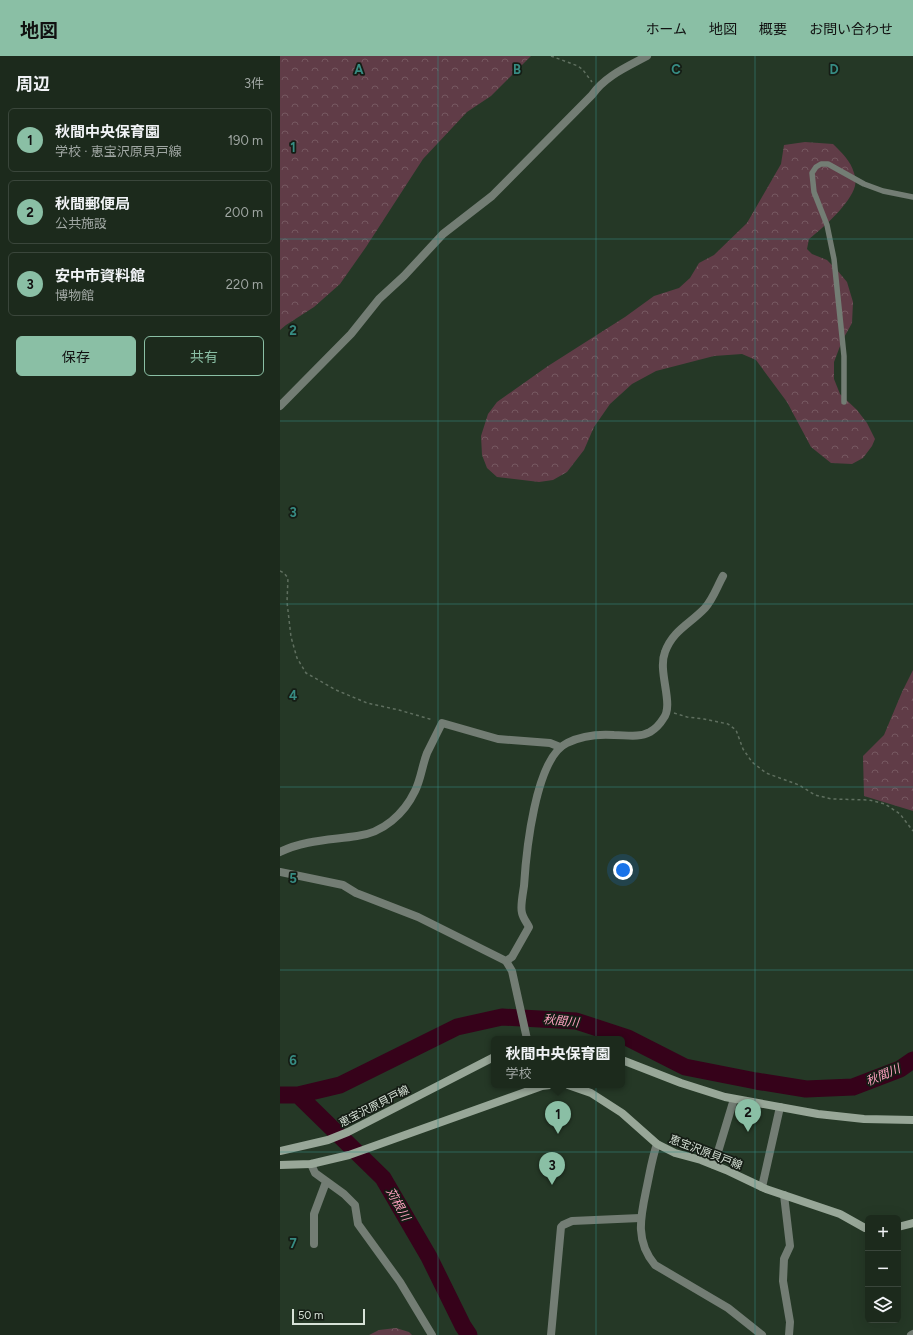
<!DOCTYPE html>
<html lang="ja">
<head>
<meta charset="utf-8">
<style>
  body { margin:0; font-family:Figtree,"Noto Sans JP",sans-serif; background:#293629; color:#f1f3f6 }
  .controls { position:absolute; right:12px; bottom:12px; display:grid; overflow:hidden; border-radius:6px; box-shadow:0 4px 16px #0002 }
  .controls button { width:36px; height:36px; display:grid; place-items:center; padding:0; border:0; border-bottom:1px solid #3a463b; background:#1c2a1c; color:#f1f3f6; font:20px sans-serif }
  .scale { position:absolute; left:12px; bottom:10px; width:73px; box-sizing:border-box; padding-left:4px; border:2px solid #d7e2d7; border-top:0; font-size:11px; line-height:14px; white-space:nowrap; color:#d7e2d7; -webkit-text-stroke:3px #151d15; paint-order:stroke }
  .you { position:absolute; left:343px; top:814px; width:14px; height:14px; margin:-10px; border:3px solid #fff; border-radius:50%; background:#1a73e8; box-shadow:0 0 0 6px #1a73e833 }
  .badge { display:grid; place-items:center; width:26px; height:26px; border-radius:50%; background:#8abfa5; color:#111; font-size:13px; font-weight:700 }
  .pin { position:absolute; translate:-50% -33px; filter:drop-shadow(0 1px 2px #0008) }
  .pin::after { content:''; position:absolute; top:21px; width:14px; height:12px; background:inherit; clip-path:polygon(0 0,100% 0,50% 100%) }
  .popup { position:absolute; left:211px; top:980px; width:134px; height:52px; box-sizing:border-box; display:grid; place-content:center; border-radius:6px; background:#1c2a1c; filter:drop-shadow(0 1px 3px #0005); font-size:13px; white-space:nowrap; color:#a0a7a3 }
  .popup b { font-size:15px; color:#f1f3f6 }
  .popup::after { content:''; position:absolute; left:50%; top:100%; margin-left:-8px; border:8px solid transparent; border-top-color:#1c2a1c }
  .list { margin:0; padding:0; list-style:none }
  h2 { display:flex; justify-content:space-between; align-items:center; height:52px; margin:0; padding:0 16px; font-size:17px }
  h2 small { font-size:13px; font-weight:400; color:#a0a7a3 }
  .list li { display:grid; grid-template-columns:26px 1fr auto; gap:12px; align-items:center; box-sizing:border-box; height:64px; margin:0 8px 8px; padding:0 8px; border:1px solid #3a463b; border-radius:6px }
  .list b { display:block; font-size:15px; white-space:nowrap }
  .list p { margin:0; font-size:13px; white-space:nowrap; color:#a0a7a3 }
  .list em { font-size:13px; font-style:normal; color:#a0a7a3 }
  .actions { display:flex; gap:8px; padding:12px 16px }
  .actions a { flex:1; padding:9px 0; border:1px solid #8abfa5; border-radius:6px; text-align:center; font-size:14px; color:#8abfa5 }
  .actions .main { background:#8abfa5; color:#111 }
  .icon { flex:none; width:22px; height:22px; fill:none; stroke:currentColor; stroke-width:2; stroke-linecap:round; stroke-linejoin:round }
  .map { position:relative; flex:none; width:633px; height:1279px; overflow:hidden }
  header { display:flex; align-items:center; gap:24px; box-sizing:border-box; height:56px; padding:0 20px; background:#8abfa5; color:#111 }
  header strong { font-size:19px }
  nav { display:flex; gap:22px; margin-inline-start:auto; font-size:14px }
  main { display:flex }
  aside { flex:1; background:#1c2a1c }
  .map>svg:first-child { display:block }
  .forest { fill:url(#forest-crowns) }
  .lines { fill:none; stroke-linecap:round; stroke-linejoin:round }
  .river { stroke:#36021a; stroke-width:17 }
  .path { stroke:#5f6f5f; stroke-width:1.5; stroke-dasharray:3 3; stroke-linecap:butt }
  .service { stroke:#737d74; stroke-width:5.5 }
  .minor { stroke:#737d74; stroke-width:8 }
  .tertiary { stroke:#737d74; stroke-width:8 }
  .secondary { stroke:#98a798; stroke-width:8 }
  .grid { fill:none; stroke:#378c83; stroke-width:1; stroke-opacity:0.55 }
  .labels { text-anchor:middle; stroke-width:3.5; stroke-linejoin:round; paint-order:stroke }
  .street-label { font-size:11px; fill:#d7e2d7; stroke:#151d15 }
  .water-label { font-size:12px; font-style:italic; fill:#fea2c0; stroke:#151d15 }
  .grid-label { font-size:13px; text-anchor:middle; font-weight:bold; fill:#378c83; stroke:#151d15; stroke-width:3.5; stroke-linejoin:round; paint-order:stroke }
</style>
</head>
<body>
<header>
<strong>地図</strong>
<nav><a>ホーム</a><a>地図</a><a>概要</a><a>お問い合わせ</a></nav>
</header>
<main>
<aside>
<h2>周辺<small>3件</small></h2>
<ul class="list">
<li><span class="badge">1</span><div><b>秋間中央保育園</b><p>学校 · 恵宝沢原貝戸線</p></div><em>190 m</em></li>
<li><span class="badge">2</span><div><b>秋間郵便局</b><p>公共施設</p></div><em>200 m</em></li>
<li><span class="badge">3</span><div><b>安中市資料館</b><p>博物館</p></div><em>220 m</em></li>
</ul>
<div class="actions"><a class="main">保存</a><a>共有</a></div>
</aside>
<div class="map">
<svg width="633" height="1279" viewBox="0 0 633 1279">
  <defs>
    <pattern id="forest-crowns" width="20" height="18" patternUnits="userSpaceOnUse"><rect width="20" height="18" fill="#603c47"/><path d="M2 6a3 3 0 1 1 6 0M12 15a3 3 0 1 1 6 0" fill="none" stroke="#765861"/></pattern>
  </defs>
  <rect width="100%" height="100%" fill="#253826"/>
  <path class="forest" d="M0 0H251L211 40 187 56 143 103 86 191 60 228 34 251 6 269 0 274Z
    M525 86 553 88C561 96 571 105 574 117 575 120 576 126 575 130 570 148 544 171 529 183L527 193 532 198 547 204 557 214 567 226 573 246 572 267 562 285 554 306V323L560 338 577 354 587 367 595 383 592 390 583 402 572 408 551 407 531 391 507 346 476 304 462 298 434 300 376 315 352 328 330 348 314 371 304 394 287 416 273 424 259 426 217 421 207 412 202 399 201 380 208 358 217 346 268 310 345 261 374 240 399 232 410 222 419 207 434 199 467 167 501 108 504 89Z
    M633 614V755L584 740 583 700 604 679 622 636Z
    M116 1272 129 1276 132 1279H89L99 1274Z"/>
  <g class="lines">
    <path class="river" d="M0 1039H18L60 1029 177 971 222 961 296 965 348 982 405 1011 476 1025 526 1033 573 1031 620 1013 633 1004
      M18 1039 103 1122 149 1201 183 1270 189 1279"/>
    <path class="path" d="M271 0 298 10 303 14 312 26
      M0 515 4 517 8 522 7 546 11 581 17 602 26 617 56 634 87 647 119 654 153 664
      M394 657 407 661 424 663 448 668 456 674 463 693 472 706 486 717 519 729 535 739 552 743 589 744 605 748 620 758 633 775"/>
    <path class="service" d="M564 346V300L554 203 547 169 534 136 532 117 536 111 541 108H548L584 128 603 135 633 141"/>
    <path class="minor" d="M0 350 71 278 99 243 124 220 163 178 212 140 312 39C325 20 347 11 367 0
      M0 796C24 784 51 784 77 780 103 777 124 758 135 735 141 723 142 710 147 697 152 687 157 677 162 667L218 683 270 687 280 691
      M0 816 63 829 76 837 138 861 226 905 232 901 249 871C247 867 243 862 242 857 240 851 243 837 244 830 246 798 255 702 287 687 301 680 319 678 334 679 346 679 359 682 370 676 375 673 380 668 383 663 395 649 377 616 385 596 393 574 410 568 425 552 433 543 437 531 443 520
      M31 1108 35 1117 64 1138 75 1149 78 1168 120 1226 152 1279
      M434 1109 454 1043
      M482 1131 500 1051
      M504 1139 510 1190 504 1203 503 1225 510 1266 509 1279
      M34 1188V1158L46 1126
      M271 1279 281 1171 283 1169 292 1165 360 1162
      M631 1279 633 1278"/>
    <path class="tertiary" d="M226 905 232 915 247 983
      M377 1088C372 1102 370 1116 367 1130 361 1159 354 1184 375 1209L448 1252 482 1279"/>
    <path class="secondary" d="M342 1004 401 1027 445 1041 538 1058 584 1063 633 1064
      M288 1029 311 1037 342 1057 377 1088 395 1097 421 1104 446 1114 486 1133 560 1158 585 1172H588
      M0 1095 48 1084 68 1076 214 1001
      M0 1109 31 1108 69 1099 262 1030 270 1029
      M618 1171 633 1167"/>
  </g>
  <path class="grid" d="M158 0V1279M316 0V1279M475 0V1279M0 183H633M0 365H633M0 548H633M0 731H633M0 914H633M0 1096H633"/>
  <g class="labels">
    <g class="street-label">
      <text transform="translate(94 1050) rotate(-27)" y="4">恵宝沢原貝戸線</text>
      <text transform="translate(426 1096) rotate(21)" y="4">恵宝沢原貝戸線</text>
    </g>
    <g class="water-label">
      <text transform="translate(281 965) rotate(6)" y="4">秋間川</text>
      <text transform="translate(603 1019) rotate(-23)" y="4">秋間川</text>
      <text transform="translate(118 1148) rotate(60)" y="4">苅根川</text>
    </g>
  </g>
  <g class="grid-label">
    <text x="79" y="18">A</text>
    <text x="237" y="18">B</text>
    <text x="396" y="18">C</text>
    <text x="554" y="18">D</text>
    <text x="13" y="96">1</text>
    <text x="13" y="279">2</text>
    <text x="13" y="461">3</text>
    <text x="13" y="644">4</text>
    <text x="13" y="827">5</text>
    <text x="13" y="1009">6</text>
    <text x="13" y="1192">7</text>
  </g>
</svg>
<div class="controls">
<button>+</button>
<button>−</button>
<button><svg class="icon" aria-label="layers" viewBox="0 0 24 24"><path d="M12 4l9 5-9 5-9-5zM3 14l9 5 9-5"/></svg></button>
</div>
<div class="scale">50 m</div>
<div class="you"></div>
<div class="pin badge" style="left:278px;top:1078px">1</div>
<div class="popup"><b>秋間中央保育園</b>学校</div>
<div class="pin badge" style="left:468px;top:1076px">2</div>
<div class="pin badge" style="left:272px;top:1129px">3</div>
</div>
</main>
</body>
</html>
